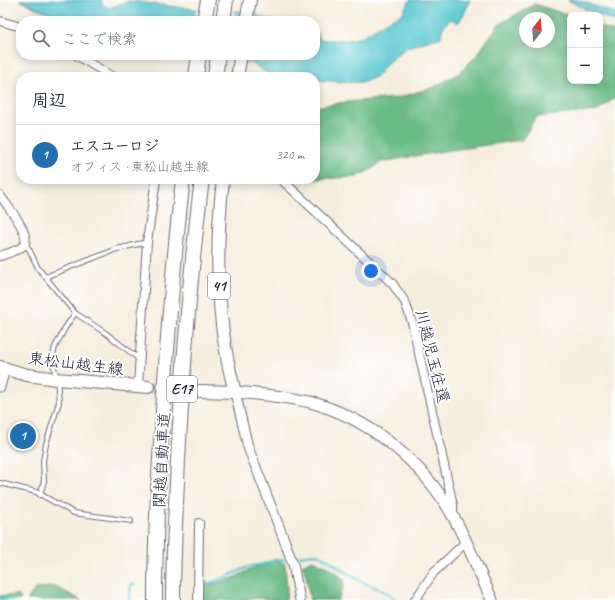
<!DOCTYPE html>
<html lang="ja">
<head>
<meta charset="utf-8">
<style>
  body { margin:0; font-family:Caveat,"Klee One",sans-serif; background:#f2f2f3; color:#1f2937 }
  .controls { position:absolute; right:12px; top:12px; display:grid; overflow:hidden; border-radius:8px; box-shadow:0 2px 10px #0003 }
  .controls button { width:36px; height:36px; display:grid; place-items:center; padding:0; border:0; border-bottom:1px solid #e0e1e3; background:#fff; color:#1f2937; font:20px sans-serif }
  .compass { position:absolute; left:519px; top:12px; width:36px; height:36px; border-radius:50%; background:#fff; box-shadow:0 2px 10px #0003; rotate:17deg }
  .you { position:absolute; left:371px; top:271px; width:14px; height:14px; margin:-10px; border:3px solid #fff; border-radius:50%; background:#1a73e8; box-shadow:0 0 0 6px #1a73e833 }
  .badge { display:grid; place-items:center; width:26px; height:26px; border-radius:50%; background:#1f6fb2; color:#fff; font-size:13px; font-weight:700 }
  .pin { position:absolute; translate:-50% -50%; border:2px solid #fff; box-shadow:0 1px 4px #0006 }
  .list { margin:0; padding:0; list-style:none }
  h2 { display:flex; justify-content:space-between; align-items:center; height:52px; margin:0; padding:0 16px; font-size:17px }
  h2 small { font-size:13px; font-weight:400; color:#747a83 }
  .list li { display:grid; grid-template-columns:26px 1fr auto; gap:12px; align-items:center; box-sizing:border-box; height:60px; padding:0 16px; border-top:1px solid #e0e1e3 }
  .list b { display:block; font-size:15px; white-space:nowrap }
  .list p { margin:0; font-size:13px; white-space:nowrap; color:#747a83 }
  .list em { font-size:13px; font-style:normal; color:#747a83 }
  .icon { flex:none; width:22px; height:22px; fill:none; stroke:currentColor; stroke-width:2; stroke-linecap:round; stroke-linejoin:round }
  .map { position:relative; flex:none; width:615px; height:600px; overflow:hidden }
  .search { position:absolute; background:#fff; box-shadow:0 2px 10px #0003; left:16px; top:16px; width:304px; height:44px; display:flex; align-items:center; gap:10px; box-sizing:border-box; padding:0 14px; border-radius:16px; color:#747a83; font-size:15px }
  .panel { position:absolute; background:#fff; box-shadow:0 2px 10px #0003; left:16px; top:72px; width:304px; height:112px; border-radius:16px }
  .map>svg:first-child { display:block }
  .forest { fill:#6cbc87; stroke:#476f61; fill-rule:evenodd }
  .water { fill:#5cc9d1; stroke:#3f7686 }
  .pier { fill:#f6eedd }
  .lines { fill:none; stroke-linecap:round; stroke-linejoin:round }
  .stream { stroke:#5cc9d1; stroke-width:2.5 }
  .primary-tunnel { stroke:#ccc5bd; stroke-width:12; stroke-dasharray:12 6; stroke-linecap:butt }
  .service-casing { stroke:#6c6974; stroke-width:6 }
  .minor-casing { stroke:#6c6974; stroke-width:10 }
  .tertiary-casing { stroke:#6c6974; stroke-width:11 }
  .secondary-casing { stroke:#6c6974; stroke-width:13 }
  .primary-casing { stroke:#6c6974; stroke-width:14 }
  .motorway-casing { stroke:#6c6974; stroke-width:16 }
  .service { stroke:#fff; stroke-width:4 }
  .minor { stroke:#fff; stroke-width:8 }
  .tertiary { stroke:#fff; stroke-width:9 }
  .secondary { stroke:#fff; stroke-width:11 }
  .primary { stroke:#fff; stroke-width:12 }
  .motorway { stroke:#fff; stroke-width:14 }
  .labels { text-anchor:middle; stroke-width:4; stroke-linejoin:round; paint-order:stroke }
  .shield { fill:#fff; stroke:#646476; stroke-width:1 }
  .shield-label { font-size:15px; font-weight:bold; fill:#22223b }
  .street-label { font-size:16px; fill:#22223b; stroke:#fff }
</style>
</head>
<body>
<div class="map">
<svg width="615" height="600" viewBox="0 0 615 600">
  <rect width="100%" height="100%" fill="#fff"/>
  <filter id="ink" filterUnits="userSpaceOnUse"><feTurbulence type="fractalNoise" baseFrequency=".025" numOctaves="2"/><feDisplacementMap in="SourceGraphic" scale="8" xChannelSelector="R" yChannelSelector="G"/><feConvolveMatrix kernelMatrix="1 2 1 2 8 2 1 2 1" color-interpolation-filters="sRGB"/></filter>
  <filter id="wash" filterUnits="userSpaceOnUse"><feTurbulence type="fractalNoise" baseFrequency=".012" numOctaves="4" result="noise"/><feDisplacementMap in="SourceGraphic" scale="16" xChannelSelector="R" yChannelSelector="G"/><feGaussianBlur stdDeviation="0.9" result="paint"/><feColorMatrix in="noise" values="0 0 0 0 0 0 0 0 0 0 0 0 0 0 0 0 0 1.4 0 .05"/><feComposite in="paint" operator="in"/></filter>
  <g filter="url(#wash)">
    <rect width="100%" height="100%" fill="#f6eedd"/>
    <path class="forest" d="M535 4 570 16V81H600V27L615 32V98L597 111 536 117 522 140 438 152 381 162 372 169 356 177 315 179V107L346 102 397 98 434 87 458 74 477 55 498 25ZM525 18H549V42H525Z
      M275 559 285 564 287 591 286 600 250 598 246 600H200L202 587 234 578 251 569Z
      M312 560C324 565 335 569 344 580L343 588 338 600H310L306 575 302 565Z
      M54 586 81 600H27L35 589Z
      M18 595 21 600H0V596Z"/>
    <path class="water" d="M20 0H102L101 3 109 8 130 1 193 9 256 12 258 16 275 21H73L36 8Z
      M410 0H470L464 14 458 23 452 19C445 23 441 28 441 37L407 47 388 62 377 76 365 82H344L315 80V77H285L268 74 252 63 206 55H315V31L320 40H352L363 36 387 21 402 14Z
      M568 0H578L615 13V22L577 5Z"/>
    <path class="pier" d="M197 7 235 9 233 21H195Z"/>
    <g class="lines">
      <path class="stream" d="M300 556 315 554 320 555C334 563 346 573 360 581 372 587 386 590 396 600
        M203 585 222 579 248 567 285 559
        M0 599 11 600
        M129 600 131 584H135"/>
    </g>
  </g>
  <g filter="url(#ink)">
    <g class="lines">
      <path class="primary-tunnel" d="M148 387 200 391"/>
      <defs>
        <path id="service" d="M25 244 29 249 38 268 75 313 107 334 139 359
          M45 277 117 249 147 242
          M0 483 36 492 74 513 131 521
          M40 495 44 481 43 461 46 444 59 402 57 379 52 359 55 347 65 328 75 313"/>
        <path id="minor" d="M0 21 21 27
          M76 55 113 77
          M281 179 392 283 405 302 412 322 453 505V514
          M0 195C6 205 34 236 23 246 19 250 6 254 0 256
          M138 386 147 242 156 179
          M198 600 199 523
          M415 600 434 572 466 542"/>
        <path id="tertiary" d="M0 387 5 369
          M235 392 248 447 285 542 293 564 300 600"/>
        <path id="secondary" d="M235 392C260 394 285 396 310 402 365 417 415 456 446 504 465 534 477 568 492 600"/>
        <path id="primary" d="M246 21 250 0
          M237 77 241 55
          M0 367 27 375 57 379 148 387
          M200 391 235 392C216 323 215 250 223 179"/>
        <path id="motorway" d="M204 21 208 0
          M223 21 226 0
          M196 77 199 55
          M215 77 218 55
          M155 600C155 542 158 485 162 427 167 344 173 261 183 179
          M173 600C173 554 176 507 178 460 183 366 190 273 202 179"/>
      </defs>
      <use href="#service" class="service-casing"/>
      <use href="#minor" class="minor-casing"/>
      <use href="#tertiary" class="tertiary-casing"/>
      <use href="#secondary" class="secondary-casing"/>
      <use href="#primary" class="primary-casing"/>
      <use href="#motorway" class="motorway-casing"/>
      <use href="#service" class="service"/>
      <use href="#minor" class="minor"/>
      <use href="#tertiary" class="tertiary"/>
      <use href="#secondary" class="secondary"/>
      <use href="#primary" class="primary"/>
      <use href="#motorway" class="motorway"/>
    </g>
  </g>
  <g class="labels">
    <g class="shield">
      <rect x="208" y="273" width="22" height="26" rx="3"/>
      <rect x="167" y="376" width="30" height="26" rx="3"/>
    </g>
    <g class="shield-label">
      <text x="219" y="291">41</text>
      <text x="182" y="394">E17</text>
    </g>
    <g class="street-label">
      <text transform="translate(433 356) rotate(76)" y="6">川越児玉往還</text>
      <text transform="translate(76 363) rotate(7)" y="6">東松山越生線</text>
      <text transform="translate(161 460) rotate(-87)" y="6">関越自動車道</text>
    </g>
  </g>
</svg>
<div class="controls">
<button>+</button>
<button>−</button>
</div>
<svg class="compass" viewBox="-18 -18 36 36"><path d="M0-13l5 13h-10z" fill="#e53935"/><path d="M0 13l5-13h-10z" fill="#747a83"/></svg>
<div class="you"></div>
<div class="pin badge" style="left:23px;top:436px">1</div>
<div class="search"><svg class="icon" aria-label="search" viewBox="0 0 24 24"><circle cx="10" cy="10" r="6"/><path d="M15 15l6 6"/></svg>ここで検索</div>
<section class="panel">
<h2>周辺<small></small></h2>
<ul class="list">
<li><span class="badge">1</span><div><b>エスユーロジ</b><p>オフィス · 東松山越生線</p></div><em>320 m</em></li>
</ul>
</section>
</div>
</body>
</html>
